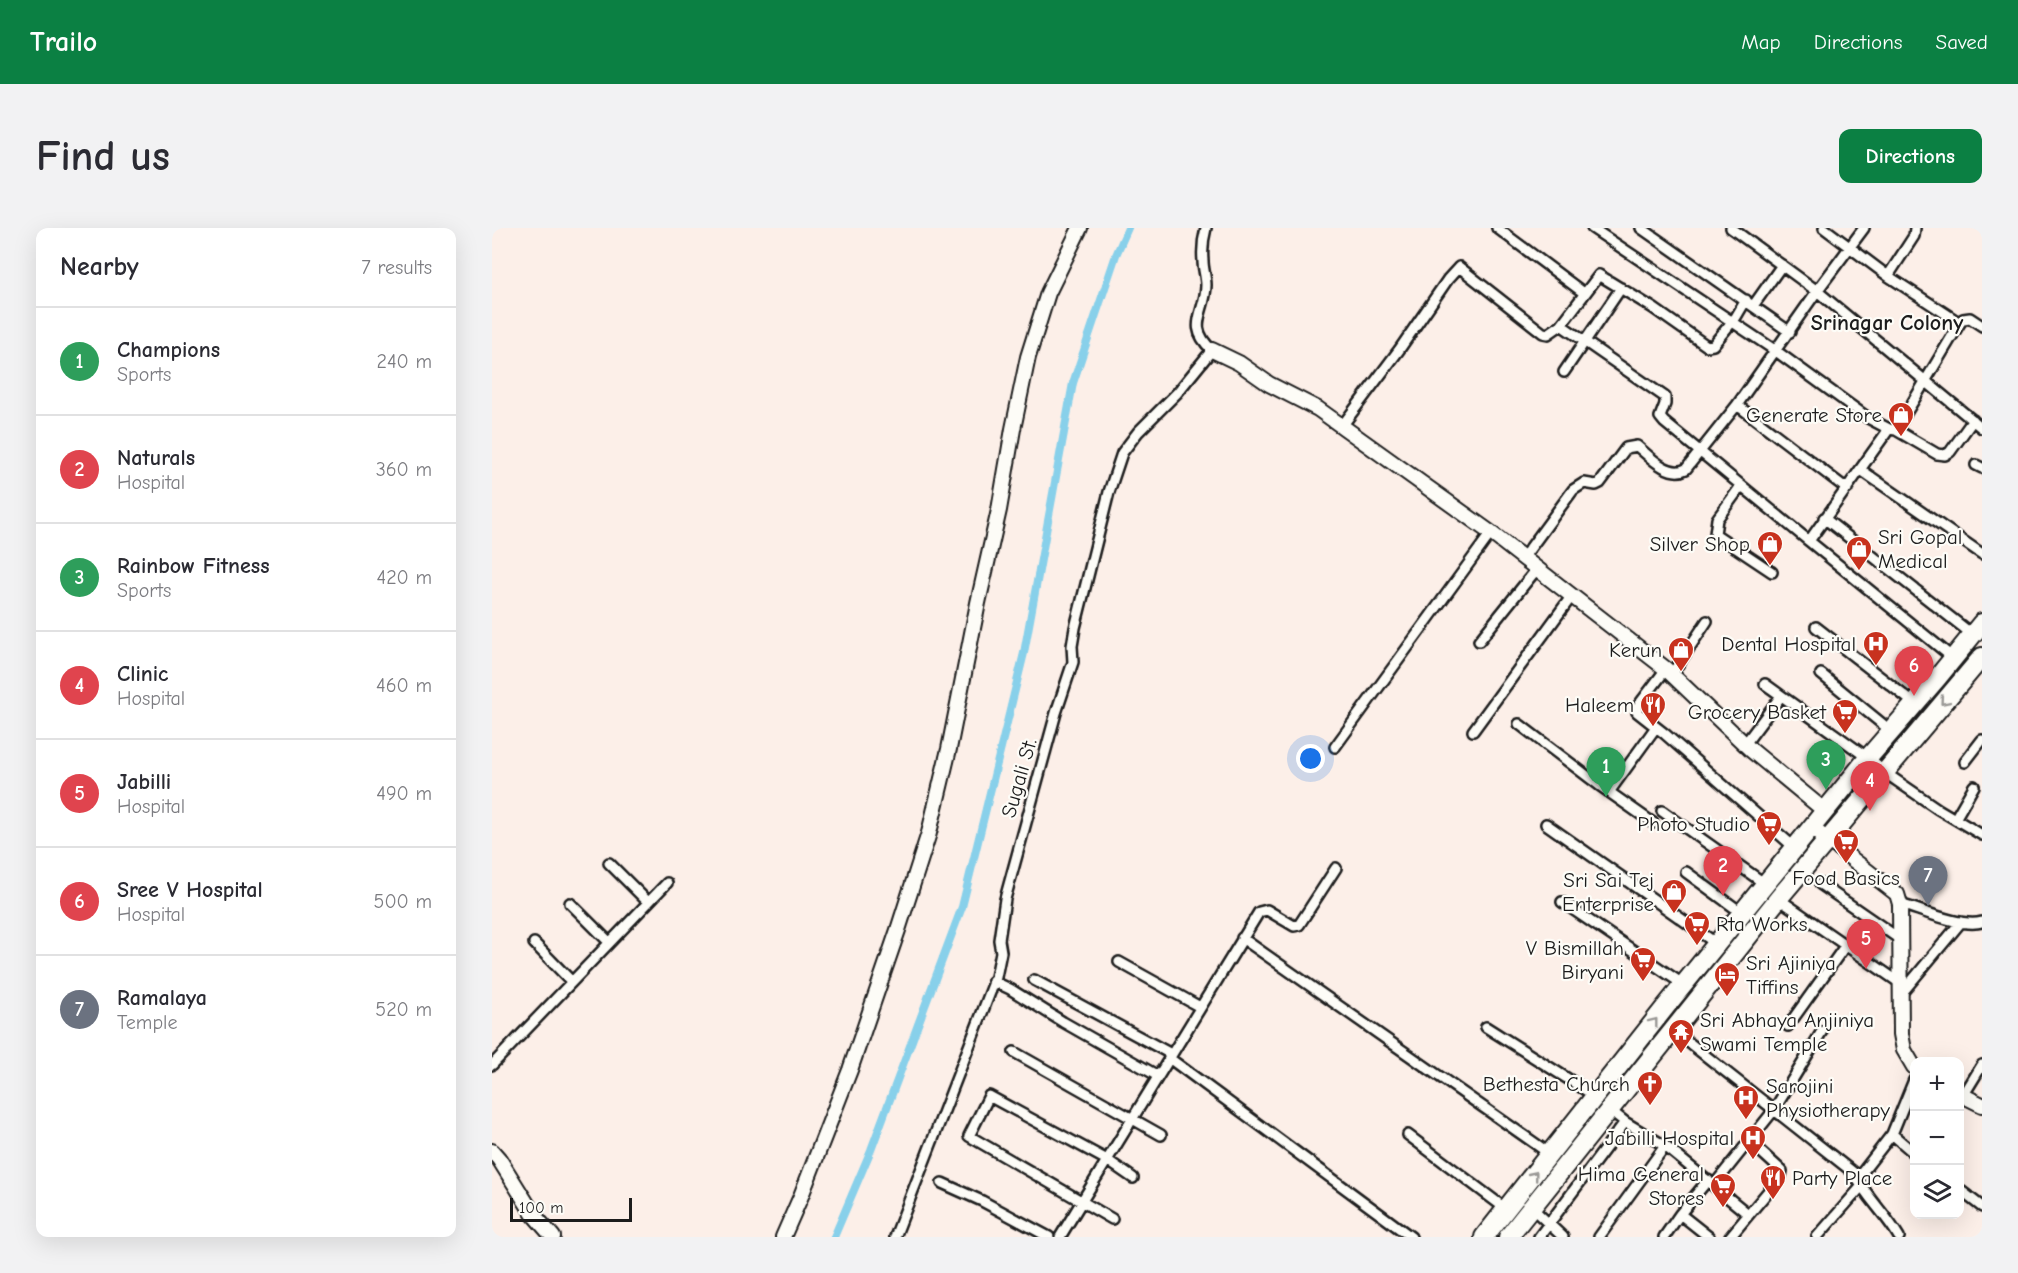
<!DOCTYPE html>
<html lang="en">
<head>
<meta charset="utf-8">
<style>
  body { margin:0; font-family:"Comic Neue",sans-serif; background:#f2f2f3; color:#2b2b33 }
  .controls { position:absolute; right:18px; bottom:18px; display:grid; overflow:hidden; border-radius:12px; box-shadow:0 6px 24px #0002 }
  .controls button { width:54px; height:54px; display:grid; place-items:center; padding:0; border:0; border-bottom:2px solid #e1e1e2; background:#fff; color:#2b2b33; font:30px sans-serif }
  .scale { position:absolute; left:18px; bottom:15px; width:122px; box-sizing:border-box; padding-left:6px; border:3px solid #1c1c1c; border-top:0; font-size:16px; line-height:21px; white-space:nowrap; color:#1c1c1c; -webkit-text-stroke:4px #fdfcf7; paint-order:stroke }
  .you { position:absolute; left:819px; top:531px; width:21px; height:21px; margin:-15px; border:4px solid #fff; border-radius:50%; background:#1a73e8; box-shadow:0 0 0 9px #1a73e833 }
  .badge { display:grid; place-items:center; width:39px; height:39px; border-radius:50%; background:#0b8043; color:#fff; font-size:20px; font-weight:700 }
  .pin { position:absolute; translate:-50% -50px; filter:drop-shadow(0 2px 3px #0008) }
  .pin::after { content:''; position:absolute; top:32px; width:21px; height:18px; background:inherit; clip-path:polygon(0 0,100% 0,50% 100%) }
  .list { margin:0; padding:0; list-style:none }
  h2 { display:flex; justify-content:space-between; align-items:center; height:78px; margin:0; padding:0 24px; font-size:26px }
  h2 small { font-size:20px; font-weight:400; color:#7c7c81 }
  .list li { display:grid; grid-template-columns:39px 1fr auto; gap:18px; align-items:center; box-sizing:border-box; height:108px; padding:0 24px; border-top:2px solid #e1e1e2 }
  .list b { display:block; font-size:22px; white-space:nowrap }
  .list p { margin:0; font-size:20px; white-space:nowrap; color:#7c7c81 }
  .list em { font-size:20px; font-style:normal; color:#7c7c81 }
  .icon { flex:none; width:33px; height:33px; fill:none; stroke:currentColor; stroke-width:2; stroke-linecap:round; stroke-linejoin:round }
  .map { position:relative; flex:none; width:1490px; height:1009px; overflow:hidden; border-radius:12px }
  header { display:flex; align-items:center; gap:36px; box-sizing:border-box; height:84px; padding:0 30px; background:#0b8043; color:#fff }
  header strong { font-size:28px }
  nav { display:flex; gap:33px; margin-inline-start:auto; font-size:21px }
  .intro { display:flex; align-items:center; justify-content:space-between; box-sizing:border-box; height:144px; padding:0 36px }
  h1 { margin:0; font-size:42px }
  .button { padding:15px 27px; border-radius:12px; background:#0b8043; color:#fff; font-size:21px; font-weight:700 }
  main { display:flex; gap:36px; padding:0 36px }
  aside { flex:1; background:#fff; border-radius:12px; box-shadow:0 6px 24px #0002 }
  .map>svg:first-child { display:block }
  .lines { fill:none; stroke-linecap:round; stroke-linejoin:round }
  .canal { stroke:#88d0ea; stroke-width:8 }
  .street-casing { stroke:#1c1c1c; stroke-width:14 }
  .secondary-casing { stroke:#1c1c1c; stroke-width:18 }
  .highway-casing { stroke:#1c1c1c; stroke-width:22 }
  .street { stroke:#fdfcf7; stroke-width:9 }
  .secondary { stroke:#fdfcf7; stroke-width:14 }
  .highway { stroke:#fdfcf7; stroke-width:18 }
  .oneway { stroke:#989794 }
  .labels { text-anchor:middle; stroke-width:4.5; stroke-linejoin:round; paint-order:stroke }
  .poi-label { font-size:21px; fill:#1c1c1c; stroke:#fdfcf7; text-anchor:end }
  .street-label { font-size:21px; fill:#1c1c1c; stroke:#fdfcf7 }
  .neighbourhood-label { font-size:22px; font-weight:bold; fill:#1c1c1c; stroke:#fdfcf7 }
</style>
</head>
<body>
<header>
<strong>Trailo</strong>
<nav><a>Map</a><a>Directions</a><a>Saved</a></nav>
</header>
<div class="intro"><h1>Find us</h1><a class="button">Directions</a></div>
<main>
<aside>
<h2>Nearby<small>7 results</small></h2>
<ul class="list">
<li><span class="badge" style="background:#2e9e5b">1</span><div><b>Champions</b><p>Sports</p></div><em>240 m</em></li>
<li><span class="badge" style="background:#e0444e">2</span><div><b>Naturals</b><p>Hospital</p></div><em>360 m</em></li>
<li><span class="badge" style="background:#2e9e5b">3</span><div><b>Rainbow Fitness</b><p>Sports</p></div><em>420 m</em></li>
<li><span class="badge" style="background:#e0444e">4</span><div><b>Clinic</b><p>Hospital</p></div><em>460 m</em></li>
<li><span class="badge" style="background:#e0444e">5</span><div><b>Jabilli</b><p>Hospital</p></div><em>490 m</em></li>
<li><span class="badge" style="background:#e0444e">6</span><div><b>Sree V Hospital</b><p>Hospital</p></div><em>500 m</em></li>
<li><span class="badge" style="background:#6b7280">7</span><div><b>Ramalaya</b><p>Temple</p></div><em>520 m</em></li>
</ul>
</aside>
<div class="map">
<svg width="1490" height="1009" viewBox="0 0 1490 1009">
  <rect width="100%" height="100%" fill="#fcefe8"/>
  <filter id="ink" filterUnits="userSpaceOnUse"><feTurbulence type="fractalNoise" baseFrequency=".0167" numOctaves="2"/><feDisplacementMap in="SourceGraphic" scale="12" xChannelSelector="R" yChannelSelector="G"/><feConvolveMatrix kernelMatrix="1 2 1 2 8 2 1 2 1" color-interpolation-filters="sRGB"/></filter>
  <g filter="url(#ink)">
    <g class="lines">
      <path class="canal" d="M342 1009 379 922 470 679 532 425 581 155 624 27 636 0"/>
      <defs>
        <path id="street" d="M1005 0 1092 65
          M1100 0 1284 123 1376 190 1397 201
          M1149 0 1298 104
          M1239 0 1325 63 1490 200
          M1332 0 1396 48 1468 95
          M1396 48 1422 8 1423 0
          M1261 78 1290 37
          M1069 97 1173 169V176L1168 189 1172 194 1317 313
          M1072 144 1129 60
          M1245 177 1355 261
          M850 198 907 122 956 51 967 39 1051 105 1056 106 1069 97 1107 47 1161 80 1215 118 1221 117 1244 89 1254 72
          M1404 202 1445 226 1453 227 1458 224 1481 192
          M1484 237 1490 240
          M1369 242 1490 326
          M1249 258 1225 291 1223 306 1280 344
          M1332 290 1481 407
          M1031 330 1081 262 1092 255 1104 257 1108 255 1134 220 1145 218C1158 229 1177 250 1194 241L1245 177 1325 63 1372 0
          M1324 399 1423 476
          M987 413 1044 342
          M1461 430 1317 313 1397 201 1404 202 1468 95 1471 91 1478 90 1490 98
          M1174 441 1146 478 1145 484 1173 506 1303 620
          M1180 446 1215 393
          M1329 446 1399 503
          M1273 456 1376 530 1392 544 1446 581 1490 607
          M1027 496 1107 557 1161 595
          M981 503 1079 369
          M1253 516 1289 468
          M843 519 999 305
          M1473 534 1490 512
          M1117 564 1164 499
          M1170 583 1276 658
          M1463 591 1482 558
          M1054 596 1225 716
          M117 635 156 674
          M1194 644 1250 685
          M1328 656 1409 712
          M1284 669 1408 755
          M1070 674 1192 757
          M78 675 117 714
          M1408 676C1429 682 1470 700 1490 694
          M750 710 1058 926
          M42 715 79 753
          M627 734 708 779
          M542 752 679 826
          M501 753 518 761 571 794 666 848
          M1409 766 1469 694
          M1296 798 1353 718
          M994 799 1103 868
          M1181 802 1362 945C1374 969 1394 986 1407 1009
          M522 824 669 907
          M677 830 919 1009
          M0 837 175 655
          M1471 868 1490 837
          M1118 882 1133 894 1173 918 1256 986
          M1400 906 1422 925
          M916 907 1014 981
          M1365 951 1400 906 1422 852
          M450 955 490 973 557 1009
          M1222 957 1282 882 1330 803
          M1468 962 1490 979
          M1040 980 1071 1009
          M1188 986 1217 1009
          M620 991 477 908 497 868 615 932 641 950
          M403 1009 504 749 509 724 507 712 513 671 564 485 581 434 580 418 583 400 617 264 630 225 646 204 685 165 720 122C693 97 714 85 714 57 714 49 711 41 711 33 710 22 711 11 714 0
          M568 1009 767 684 775 682 802 698 807 697 844 640
          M1047 1009 1133 894
          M1107 1009 1173 918
          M1172 1009 1188 986 1216 952
          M1238 1009 1289 948 1290 943 1258 914
          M1325 1009 1369 959"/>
        <path id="secondary" d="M720 122 747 135 777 156 826 181 999 305 1174 441 1259 522 1333 583
          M1319 599 1405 666 1408 676 1409 806 1412 822 1422 839
          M1468 866 1490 877
          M0 923 7 931 42 987 61 1009
          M291 1009 309 968 358 842 406 702 437 605 457 521 486 375 507 282 521 201 536 129 556 65 588 0"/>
        <path id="highway" d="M992 1009 1175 777 1376 530 1446 449 1490 395
          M1016 1009 1286 671 1490 429"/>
      </defs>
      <use href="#street" class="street-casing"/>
      <use href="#secondary" class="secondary-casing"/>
      <use href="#highway" class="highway-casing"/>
      <use href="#street" class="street"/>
      <use href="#secondary" class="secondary"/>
      <use href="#highway" class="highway"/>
    </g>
    <defs><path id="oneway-chevron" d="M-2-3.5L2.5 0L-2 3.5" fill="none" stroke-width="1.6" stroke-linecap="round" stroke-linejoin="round" transform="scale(1.5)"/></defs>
    <g class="oneway">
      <use href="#oneway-chevron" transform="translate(1452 473) rotate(130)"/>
      <use href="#oneway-chevron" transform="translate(1162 794) rotate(-52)"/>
      <use href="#oneway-chevron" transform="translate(1042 947) rotate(-51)"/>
    </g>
  </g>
  <defs>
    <symbol id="shop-pin" viewBox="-11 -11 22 30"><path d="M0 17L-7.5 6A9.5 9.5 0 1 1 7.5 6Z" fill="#c8321e" stroke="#fdfcf7"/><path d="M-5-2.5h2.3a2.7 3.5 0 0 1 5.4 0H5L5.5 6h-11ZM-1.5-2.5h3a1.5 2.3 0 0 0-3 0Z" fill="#fff"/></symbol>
    <symbol id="hospital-pin" viewBox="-11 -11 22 30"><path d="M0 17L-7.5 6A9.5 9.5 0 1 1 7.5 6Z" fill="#c8321e" stroke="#fdfcf7"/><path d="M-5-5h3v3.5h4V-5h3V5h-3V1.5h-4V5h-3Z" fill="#fff"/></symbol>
    <symbol id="restaurant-pin" viewBox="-11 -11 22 30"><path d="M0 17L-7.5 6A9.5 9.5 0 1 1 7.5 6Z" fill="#c8321e" stroke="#fdfcf7"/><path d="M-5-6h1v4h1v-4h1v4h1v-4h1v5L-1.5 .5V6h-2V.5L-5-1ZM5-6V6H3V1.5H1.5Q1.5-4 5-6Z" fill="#fff"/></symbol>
    <symbol id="supermarket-pin" viewBox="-11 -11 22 30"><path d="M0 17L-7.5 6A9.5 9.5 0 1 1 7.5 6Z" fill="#c8321e" stroke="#fdfcf7"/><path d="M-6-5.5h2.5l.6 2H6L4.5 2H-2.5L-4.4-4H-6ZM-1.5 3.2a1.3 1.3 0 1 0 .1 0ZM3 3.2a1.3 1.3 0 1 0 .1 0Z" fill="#fff"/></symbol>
    <symbol id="hotel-pin" viewBox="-11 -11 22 30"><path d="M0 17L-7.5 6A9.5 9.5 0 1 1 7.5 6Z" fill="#c8321e" stroke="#fdfcf7"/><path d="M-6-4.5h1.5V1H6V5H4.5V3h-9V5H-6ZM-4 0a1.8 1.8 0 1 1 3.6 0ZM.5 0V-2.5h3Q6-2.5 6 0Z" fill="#fff"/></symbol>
    <symbol id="temple-pin" viewBox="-11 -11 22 30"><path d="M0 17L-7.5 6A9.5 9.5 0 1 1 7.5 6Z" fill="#c8321e" stroke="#fdfcf7"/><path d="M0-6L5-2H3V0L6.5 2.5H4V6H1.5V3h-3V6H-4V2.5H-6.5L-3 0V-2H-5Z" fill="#fff"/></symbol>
    <symbol id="church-pin" viewBox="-11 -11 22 30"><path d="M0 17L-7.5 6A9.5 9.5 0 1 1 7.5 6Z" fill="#c8321e" stroke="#fdfcf7"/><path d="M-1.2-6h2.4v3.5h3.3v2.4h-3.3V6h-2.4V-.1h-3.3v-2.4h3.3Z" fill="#fff"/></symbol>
  </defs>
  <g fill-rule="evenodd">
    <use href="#shop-pin" x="1394" y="172" width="30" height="40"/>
    <use href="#shop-pin" x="1263" y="301" width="30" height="40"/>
    <use href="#shop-pin" x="1352" y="306" width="30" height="40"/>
    <use href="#hospital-pin" x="1369" y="401" width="30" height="40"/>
    <use href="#shop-pin" x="1174" y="407" width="30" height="40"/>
    <use href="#restaurant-pin" x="1146" y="462" width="30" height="40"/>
    <use href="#supermarket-pin" x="1338" y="469" width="30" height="40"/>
    <use href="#supermarket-pin" x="1262" y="581" width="30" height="40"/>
    <use href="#supermarket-pin" x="1339" y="599" width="30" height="40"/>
    <use href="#shop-pin" x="1167" y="649" width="30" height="40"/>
    <use href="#supermarket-pin" x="1190" y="681" width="30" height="40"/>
    <use href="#supermarket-pin" x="1136" y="717" width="30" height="40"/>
    <use href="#hotel-pin" x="1220" y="732" width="30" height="40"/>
    <use href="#temple-pin" x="1174" y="789" width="30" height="40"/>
    <use href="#church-pin" x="1143" y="841" width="30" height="40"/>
    <use href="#hospital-pin" x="1239" y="855" width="30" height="40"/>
    <use href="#hospital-pin" x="1246" y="895" width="30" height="40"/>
    <use href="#restaurant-pin" x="1266" y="935" width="30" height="40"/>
    <use href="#supermarket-pin" x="1216" y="943" width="30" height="40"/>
  </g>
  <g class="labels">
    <g class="poi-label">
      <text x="1390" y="194">Generate Store</text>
      <text x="1386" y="316" text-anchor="start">Sri Gopal<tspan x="1386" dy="24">Medical</tspan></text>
      <text x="1258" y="323">Silver Shop</text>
      <text x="1364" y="423">Dental Hospital</text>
      <text x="1170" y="429">Kerun</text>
      <text x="1142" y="484">Haleem</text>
      <text x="1334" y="491">Grocery Basket</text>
      <text x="1258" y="603">Photo Studio</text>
      <text x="1354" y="657" text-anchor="middle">Food Basics</text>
      <text x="1162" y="659">Sri Sai Tej<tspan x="1162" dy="24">Enterprise</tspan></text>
      <text x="1224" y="703" text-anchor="start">Rta Works</text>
      <text x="1132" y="727">V Bismillah<tspan x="1132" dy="24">Biryani</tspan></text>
      <text x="1254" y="742" text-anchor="start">Sri Ajiniya<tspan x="1254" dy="24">Tiffins</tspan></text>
      <text x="1208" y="799" text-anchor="start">Sri Abhaya Anjiniya<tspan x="1208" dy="24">Swami Temple</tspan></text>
      <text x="1138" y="863">Bethesta Church</text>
      <text x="1274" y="865" text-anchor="start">Sarojini<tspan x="1274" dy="24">Physiotherapy</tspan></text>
      <text x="1242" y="917">Jabilli Hospital</text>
      <text x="1212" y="953">Hima General<tspan x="1212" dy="24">Stores</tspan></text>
      <text x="1300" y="957" text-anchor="start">Party Place</text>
    </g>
    <g class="street-label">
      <text transform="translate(527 550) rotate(-74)" y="7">Sugali St.</text>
    </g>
    <g class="neighbourhood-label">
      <text x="1395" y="102">Srinagar Colony</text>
    </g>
  </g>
</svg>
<div class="controls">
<button>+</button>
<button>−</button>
<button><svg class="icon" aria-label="layers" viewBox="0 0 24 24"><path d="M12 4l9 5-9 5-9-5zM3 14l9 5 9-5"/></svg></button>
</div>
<div class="scale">100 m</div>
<div class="you"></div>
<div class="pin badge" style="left:1114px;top:569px;background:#2e9e5b">1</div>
<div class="pin badge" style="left:1231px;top:668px;background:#e0444e">2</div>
<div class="pin badge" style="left:1334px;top:562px;background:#2e9e5b">3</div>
<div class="pin badge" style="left:1378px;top:583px;background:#e0444e">4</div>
<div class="pin badge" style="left:1374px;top:741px;background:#e0444e">5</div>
<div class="pin badge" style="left:1422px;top:468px;background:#e0444e">6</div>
<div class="pin badge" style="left:1436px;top:678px;background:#6b7280">7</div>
</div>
</main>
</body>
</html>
